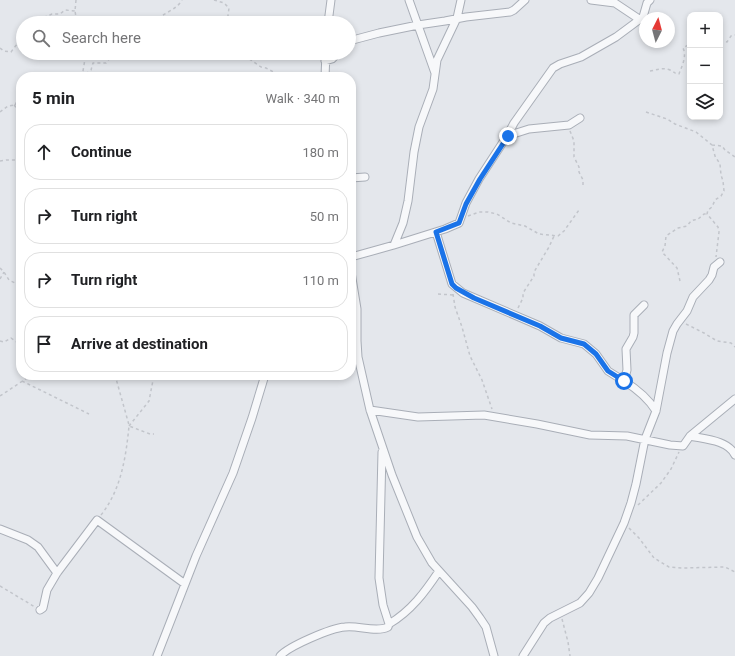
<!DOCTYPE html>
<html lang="en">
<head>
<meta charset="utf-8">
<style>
  body { margin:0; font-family:Roboto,sans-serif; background:#f6f6f6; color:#202124 }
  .controls { position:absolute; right:12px; top:12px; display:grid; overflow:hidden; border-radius:8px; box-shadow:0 2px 6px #0003 }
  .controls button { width:36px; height:36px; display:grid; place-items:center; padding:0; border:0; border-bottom:1px solid #e0e0e0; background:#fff; color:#202124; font:20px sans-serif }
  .compass { position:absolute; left:639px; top:12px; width:36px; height:36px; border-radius:50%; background:#fff; box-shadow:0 2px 6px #0003; rotate:6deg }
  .stop { position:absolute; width:12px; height:12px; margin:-9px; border:3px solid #1a73e8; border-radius:50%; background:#fff }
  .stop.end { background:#1a73e8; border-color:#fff; box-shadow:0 1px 4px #0008 }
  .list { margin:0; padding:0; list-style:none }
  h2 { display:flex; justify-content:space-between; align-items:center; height:52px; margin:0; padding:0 16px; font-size:17px }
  h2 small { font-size:13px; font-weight:400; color:#757577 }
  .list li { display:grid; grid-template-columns:26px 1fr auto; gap:12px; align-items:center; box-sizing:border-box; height:56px; margin:0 8px 8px; padding:0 8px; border:1px solid #e0e0e0; border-radius:16px }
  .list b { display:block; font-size:15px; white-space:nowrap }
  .list em { font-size:13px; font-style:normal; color:#757577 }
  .icon { flex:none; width:22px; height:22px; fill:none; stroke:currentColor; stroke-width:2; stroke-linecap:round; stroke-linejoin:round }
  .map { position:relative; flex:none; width:735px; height:656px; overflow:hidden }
  .search { position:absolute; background:#fff; box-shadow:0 2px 6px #0003; left:16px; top:16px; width:340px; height:44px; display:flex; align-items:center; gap:10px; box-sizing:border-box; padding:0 14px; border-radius:22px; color:#757577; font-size:15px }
  .panel { position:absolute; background:#fff; box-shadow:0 2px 6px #0003; left:16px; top:72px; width:340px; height:308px; border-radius:16px }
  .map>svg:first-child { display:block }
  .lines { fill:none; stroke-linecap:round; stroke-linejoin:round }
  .street-casing { stroke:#a9aeb7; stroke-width:9 }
  .path { stroke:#c2c5cb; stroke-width:1.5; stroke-dasharray:3 3; stroke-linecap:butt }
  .street { stroke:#f7f8fa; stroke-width:7 }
  .route { stroke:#1a73e8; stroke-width:5 }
</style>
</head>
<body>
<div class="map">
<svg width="735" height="656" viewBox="0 0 735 656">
  <rect width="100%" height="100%" fill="#e4e7ec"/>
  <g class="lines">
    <defs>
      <path id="street" d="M409 0 435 73
        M591 0 615 3 639 19
        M328 23 331 0
        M349 41 379 33 418 25 445 21 466 17 510 12 514 10 525 0
        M325 61 332 59 338 53
        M325 77 326 53
        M507 136 529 129 569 125 580 118
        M351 178 365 177
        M436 232 452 284 463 293 540 326 561 338 584 344 596 354 608 371 624 381
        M394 245 445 229 459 223 466 203 479 179 507 136 514 123 553 68 560 64 581 57 616 37 643 17 647 3 650 0
        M351 257 394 245 403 223 408 201 414 152 419 127 433 89 437 60 457 18 461 0
        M351 272 357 309V341L358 357 370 410 392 475 417 537 432 563 472 607 480 618 486 627 494 656
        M644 305 634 315V333L633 337 626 349 627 370 624 381C637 389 648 398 656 411
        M370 410 418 417 484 415 537 424 590 435 627 436 670 445 683 446 690 436 735 399
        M690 436C704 439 728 440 735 455
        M0 529 28 540 38 547 57 573
        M40 610 43 608 47 590 57 573 97 520 185 584
        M389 624C411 611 425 592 439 571
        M157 656 196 556 233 473 252 418 265 375
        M280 656C289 646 331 628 345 627 358 625 376 633 388 627L389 624 383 605 379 578 382 452
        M523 656 544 623 550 618 580 603 589 593 598 578 624 523 631 503 636 484 645 439 656 411 667 353 673 331 677 324 687 311 693 297 709 280 712 275 714 267 720 262"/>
    </defs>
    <use href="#street" class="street-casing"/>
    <path class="path" d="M76 0 75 11 77 23
      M214 0 224 3 229 8 227 23
      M41 23 45 17 52 14H60L65 10 75 11
      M154 23C161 13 176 11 182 0
      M720 41 727 42 731 36 735 35
      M0 48 4 51 11 52 23 36
      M199 53H205
      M210 53H221
      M239 53 251 60 261 67 266 68 283 77
      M650 71C657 70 663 67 670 70 674 72 675 74 679 74 682 66 687 56 683 48L690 44
      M51 77 57 75 83 76 91 70 93 63H106L114 53
      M82 77 85 59 83 53
      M14 105 21 113
      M15 105 21 94
      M0 112 8 106 14 105
      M646 112 667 119 675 124 696 132 712 145 715 156 720 164 721 175 723 181 724 191 721 196 715 200 712 207 708 210 707 214 718 227 719 232 716 257
      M570 131 574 141V157L579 167V172L583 180V187
      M712 145 722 146 725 150 735 157
      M0 161 6 160H21
      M468 216 479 212H488L497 214 511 223 525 226 539 234 558 236 564 231 579 210
      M0 268 4 272 9 280 21 286
      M0 279 4 272
      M680 281 677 268 662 252 665 246 666 236 678 228 687 226C690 222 692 219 697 220L704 214H707
      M438 294 453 295
      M453 294 455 307 462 327 470 356 482 380 492 409
      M518 308 523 298V293L534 276V272L549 247 554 236
      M686 324 704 333 717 341 731 343 735 347
      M0 341 4 342 11 338 21 345
      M30 375H69
      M95 375 104 379
      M115 375 129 425
      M22 381 89 414
      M0 396 30 376
      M129 426 149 401 154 375
      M638 505 661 483 671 469 679 452
      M101 515C121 490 126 457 129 426L150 434H154
      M629 528 639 538 654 558 669 567 683 568 725 567 735 572
      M0 586 35 607
      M562 619 568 642 570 656"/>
    <use href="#street" class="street"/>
  </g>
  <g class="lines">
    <path class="route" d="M508 136 480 179 466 204 459 223 436 232 452 284 456 288 474 298 540 326 561 338 584 344 596 354 608 371 624 381"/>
  </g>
</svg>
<div class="controls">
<button>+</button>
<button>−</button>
<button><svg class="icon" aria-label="layers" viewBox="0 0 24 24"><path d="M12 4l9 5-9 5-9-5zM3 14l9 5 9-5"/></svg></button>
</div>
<svg class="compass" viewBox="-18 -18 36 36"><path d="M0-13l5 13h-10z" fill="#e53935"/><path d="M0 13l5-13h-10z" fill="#757577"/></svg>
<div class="stop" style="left:624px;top:381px"></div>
<div class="stop end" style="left:508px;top:136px"></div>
<div class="search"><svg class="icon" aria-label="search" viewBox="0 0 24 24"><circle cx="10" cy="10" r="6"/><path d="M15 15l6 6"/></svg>Search here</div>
<section class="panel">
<h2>5 min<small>Walk · 340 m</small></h2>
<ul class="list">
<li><svg class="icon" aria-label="ahead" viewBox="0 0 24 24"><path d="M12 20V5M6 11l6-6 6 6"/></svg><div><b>Continue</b></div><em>180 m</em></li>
<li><svg class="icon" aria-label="right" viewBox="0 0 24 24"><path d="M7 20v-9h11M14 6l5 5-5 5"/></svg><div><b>Turn right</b></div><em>50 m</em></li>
<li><svg class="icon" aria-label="right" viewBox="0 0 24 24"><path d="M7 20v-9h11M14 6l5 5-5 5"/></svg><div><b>Turn right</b></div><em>110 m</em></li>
<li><svg class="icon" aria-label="arrive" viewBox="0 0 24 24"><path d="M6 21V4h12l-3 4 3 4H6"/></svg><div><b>Arrive at destination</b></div></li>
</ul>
</section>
</div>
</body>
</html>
